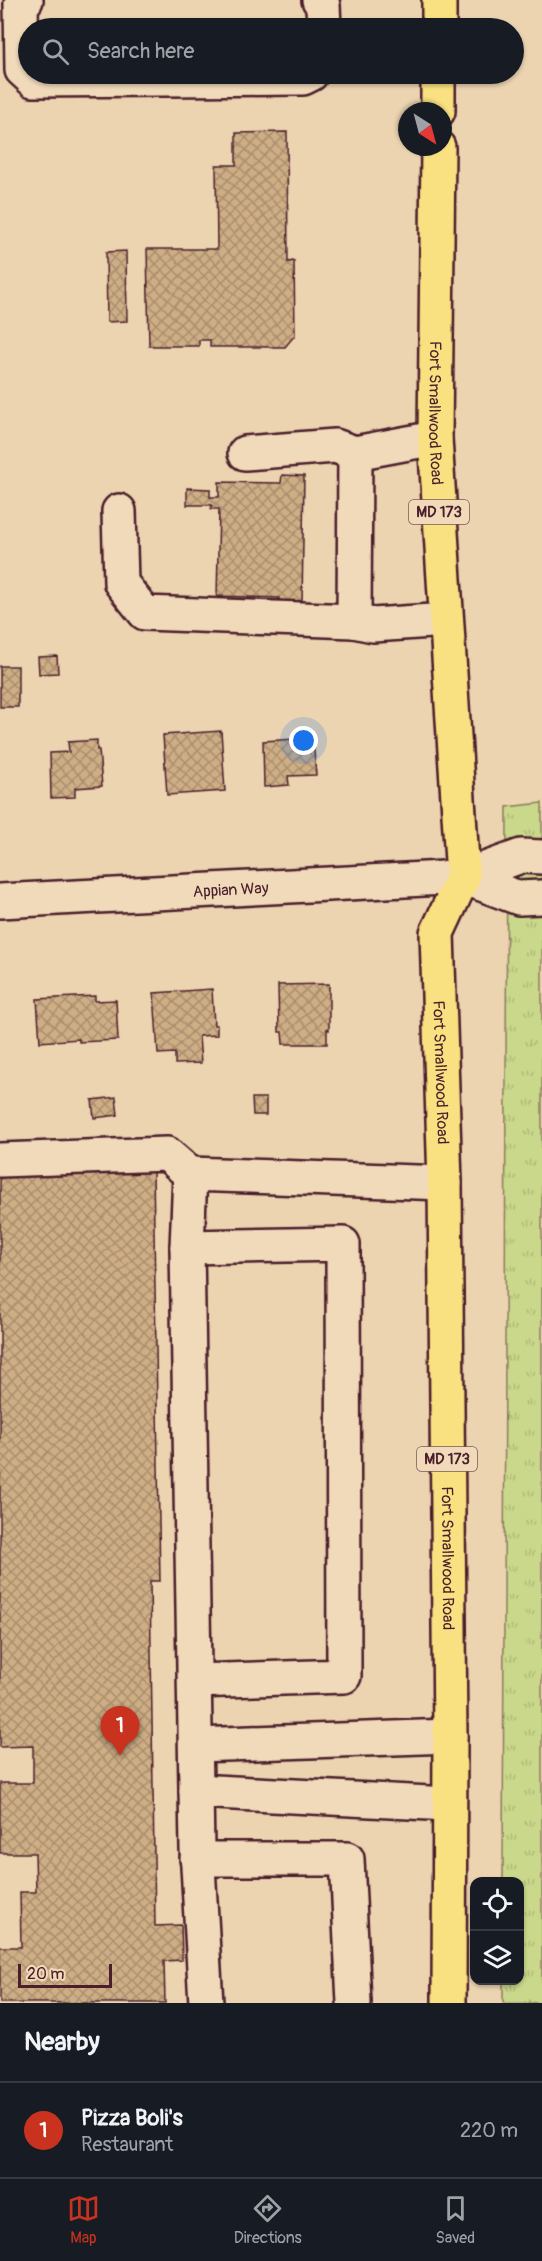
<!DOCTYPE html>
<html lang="en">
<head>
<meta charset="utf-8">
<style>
  body { margin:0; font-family:Pangolin,sans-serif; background:#242831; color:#f1f3f6 }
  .controls { position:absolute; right:18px; bottom:18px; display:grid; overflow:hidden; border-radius:12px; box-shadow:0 2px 4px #0004 }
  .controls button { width:54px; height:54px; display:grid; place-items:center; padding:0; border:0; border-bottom:2px solid #363941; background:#171b24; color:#f1f3f6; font:30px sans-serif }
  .compass { position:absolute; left:398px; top:102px; width:54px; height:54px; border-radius:50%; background:#171b24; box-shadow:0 2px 4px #0004; rotate:144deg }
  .scale { position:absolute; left:18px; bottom:15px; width:94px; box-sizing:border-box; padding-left:6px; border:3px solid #4a1f2b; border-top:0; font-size:16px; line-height:21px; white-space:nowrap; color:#4a1f2b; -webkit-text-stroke:4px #f1daba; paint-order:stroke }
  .you { position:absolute; left:304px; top:741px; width:21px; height:21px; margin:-15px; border:4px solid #fff; border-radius:50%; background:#1a73e8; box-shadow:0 0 0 9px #1a73e833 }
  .badge { display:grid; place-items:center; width:39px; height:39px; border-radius:50%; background:#c8321e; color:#fff; font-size:20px; font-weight:700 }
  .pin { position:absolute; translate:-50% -50px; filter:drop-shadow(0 2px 3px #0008) }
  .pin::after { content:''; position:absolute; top:32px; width:21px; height:18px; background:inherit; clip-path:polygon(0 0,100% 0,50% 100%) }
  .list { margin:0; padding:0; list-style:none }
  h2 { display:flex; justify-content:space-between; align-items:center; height:78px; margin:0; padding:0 24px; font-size:26px }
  h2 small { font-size:20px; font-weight:400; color:#9ea1a6 }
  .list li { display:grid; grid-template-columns:39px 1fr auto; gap:18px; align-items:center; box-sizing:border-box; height:96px; padding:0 24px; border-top:2px solid #363941 }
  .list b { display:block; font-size:22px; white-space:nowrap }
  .list p { margin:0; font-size:20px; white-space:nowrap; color:#9ea1a6 }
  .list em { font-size:20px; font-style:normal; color:#9ea1a6 }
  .icon { flex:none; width:33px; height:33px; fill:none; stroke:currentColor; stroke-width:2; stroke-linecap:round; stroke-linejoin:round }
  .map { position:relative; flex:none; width:542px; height:2003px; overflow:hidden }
  .search { position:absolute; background:#171b24; box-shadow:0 2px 4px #0004; left:18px; right:18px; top:18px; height:66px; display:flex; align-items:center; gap:15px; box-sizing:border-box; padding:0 21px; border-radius:33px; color:#9ea1a6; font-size:22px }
  .sheet { height:174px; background:#171b24 }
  nav { display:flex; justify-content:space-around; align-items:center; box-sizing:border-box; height:84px; border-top:2px solid #363941; background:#171b24; font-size:16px; color:#9ea1a6 }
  nav a { display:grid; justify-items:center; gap:3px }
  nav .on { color:#c8321e }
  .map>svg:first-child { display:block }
  .park { fill:url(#park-tufts); stroke:#8a7c5b; stroke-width:1.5 }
  .building { fill:url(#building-cross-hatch); stroke:#4a1f2b; stroke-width:1.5 }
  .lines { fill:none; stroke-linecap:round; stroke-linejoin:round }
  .minor-casing { stroke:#4a1f2b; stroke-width:38 }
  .major-casing { stroke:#4a1f2b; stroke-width:38 }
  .minor { stroke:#f1daba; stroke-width:33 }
  .major { stroke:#f9e181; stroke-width:33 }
  .labels { text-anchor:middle; stroke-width:4.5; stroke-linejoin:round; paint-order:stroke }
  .shield { fill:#f1daba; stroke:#7c5756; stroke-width:1.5 }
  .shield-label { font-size:15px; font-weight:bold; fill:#4a1f2b }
  .street-label { font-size:16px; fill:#4a1f2b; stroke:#f1daba }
</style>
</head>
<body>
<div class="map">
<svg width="542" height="2003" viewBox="0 0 542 2003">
  <defs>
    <pattern id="park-tufts" width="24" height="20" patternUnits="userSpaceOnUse" patternTransform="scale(1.5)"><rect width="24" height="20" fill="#cad88b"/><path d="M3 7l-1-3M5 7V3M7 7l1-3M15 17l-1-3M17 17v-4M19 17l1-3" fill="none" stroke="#afb978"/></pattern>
    <pattern id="building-cross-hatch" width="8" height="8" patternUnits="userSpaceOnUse" patternTransform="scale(1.5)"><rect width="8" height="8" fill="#ceae85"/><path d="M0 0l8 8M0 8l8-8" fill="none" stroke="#a98d6d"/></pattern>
  </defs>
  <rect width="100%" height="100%" fill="#ecd4b1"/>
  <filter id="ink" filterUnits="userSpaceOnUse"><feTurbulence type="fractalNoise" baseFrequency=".0167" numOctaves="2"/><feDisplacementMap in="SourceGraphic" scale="12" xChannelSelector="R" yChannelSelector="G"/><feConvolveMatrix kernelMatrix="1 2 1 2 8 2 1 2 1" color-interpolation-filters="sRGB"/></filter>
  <g filter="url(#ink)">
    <path class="park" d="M542 803V2003H503V1981L520 1980V1882L503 1881 507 807Z"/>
    <path class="building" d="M287 132 288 262 294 261 295 335 285 347H210V340H199V346H149L147 249H217L216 165H236V133Z
      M126 251 127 321 107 322 106 252Z
      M282 475 304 476 302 605 279 604V598L217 596 219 509H211L212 505H187V488L210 489V497H219V482L281 483Z
      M57 656 58 673 39 674 38 657Z
      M0 666H18V707H0Z
      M221 731 225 791 167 795 163 735Z
      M313 738 316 775 288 776 289 785 264 787 263 741Z
      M97 740V750H99L102 786 75 788V797L51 798 50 753 69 752 68 742Z
      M329 984V1030L327 1029V1044H283L282 1032H279L278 985Z
      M212 989 214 1025H217V1035L199 1036 201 1063 175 1064V1053L158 1054 154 993Z
      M95 996V1001L116 1000 118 1040 79 1042V1039L40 1042 37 999Z
      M116 1097 118 1115 94 1118 92 1100Z
      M252 1098H266V1115H253Z
      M153 1170 160 1581H150L155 1926 181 1925 182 1960 164 1961 165 2003H0V1947H21L20 1892H36L35 1853H0V1783H33V1746L0 1747V1173Z"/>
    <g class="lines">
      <defs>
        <g id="minor">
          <path d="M26 0 21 4 22 70 33 80 303 78 311 74"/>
          <path d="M319 0 323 5 324 28"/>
          <path d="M435 438 355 453 354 621 373 625 446 620"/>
          <path d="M245 453 335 446 355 453"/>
          <path d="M119 511 121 583 145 613 354 621"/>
          <path d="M463 877 519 898 542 897"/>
          <path id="s1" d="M0 901 463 877 521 856 542 857"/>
          <path d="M0 1160 167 1154 190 1174"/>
          <path d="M187 1247 343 1244 344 1676 195 1681"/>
          <path d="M196 1745 450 1736"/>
          <path d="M196 1791 449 1804"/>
          <path d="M197 1859H347L354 2003"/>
          <path d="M206 2003 197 1849 187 1247 190 1174 445 1183"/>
        </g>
        <g id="major">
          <path d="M439 28V0"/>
          <path d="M438 111V74"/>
          <path id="s2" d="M438 147 435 438 463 877 437 933 445 1183 450 1736 449 2003"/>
        </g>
      </defs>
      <use href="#minor" class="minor-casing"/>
      <use href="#major" class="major-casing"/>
      <use href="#minor" class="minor"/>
      <use href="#major" class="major"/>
    </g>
  </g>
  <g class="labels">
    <g class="shield">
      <rect x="409" y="500" width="60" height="24" rx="4.5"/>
      <rect x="417" y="1447" width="60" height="24" rx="4.5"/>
    </g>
    <g class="shield-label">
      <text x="439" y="517">MD 173</text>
      <text x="447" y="1464">MD 173</text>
    </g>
    <g class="street-label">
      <text dy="6" stroke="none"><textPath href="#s2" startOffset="266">Fort Smallwood Road</textPath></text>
      <text dy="6" stroke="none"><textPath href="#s1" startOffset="231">Appian Way</textPath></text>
      <text dy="6" stroke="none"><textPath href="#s2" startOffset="932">Fort Smallwood Road</textPath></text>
      <text dy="6" stroke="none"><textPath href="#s2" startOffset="1418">Fort Smallwood Road</textPath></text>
    </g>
  </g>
</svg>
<div class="controls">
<button><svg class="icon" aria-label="locate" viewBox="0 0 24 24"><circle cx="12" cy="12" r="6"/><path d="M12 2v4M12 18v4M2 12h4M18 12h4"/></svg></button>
<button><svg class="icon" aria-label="layers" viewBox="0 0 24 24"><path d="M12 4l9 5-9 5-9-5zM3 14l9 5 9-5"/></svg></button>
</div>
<svg class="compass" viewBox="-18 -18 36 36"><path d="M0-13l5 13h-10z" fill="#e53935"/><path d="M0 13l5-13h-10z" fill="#9ea1a6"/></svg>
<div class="scale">20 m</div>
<div class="you"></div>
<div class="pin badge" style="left:120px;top:1756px">1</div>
<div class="search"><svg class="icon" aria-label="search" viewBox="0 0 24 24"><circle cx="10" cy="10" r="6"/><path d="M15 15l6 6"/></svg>Search here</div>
</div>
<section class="sheet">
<h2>Nearby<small></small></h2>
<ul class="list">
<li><span class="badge">1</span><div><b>Pizza Boli's</b><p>Restaurant</p></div><em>220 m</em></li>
</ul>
</section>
<nav>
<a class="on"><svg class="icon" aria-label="map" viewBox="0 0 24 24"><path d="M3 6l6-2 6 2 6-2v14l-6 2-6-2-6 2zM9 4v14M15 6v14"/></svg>Map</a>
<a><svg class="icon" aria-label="directions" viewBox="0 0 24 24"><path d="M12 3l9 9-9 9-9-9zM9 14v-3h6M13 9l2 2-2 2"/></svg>Directions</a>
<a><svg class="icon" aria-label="saved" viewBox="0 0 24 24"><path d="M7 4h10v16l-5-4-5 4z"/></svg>Saved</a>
</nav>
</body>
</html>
